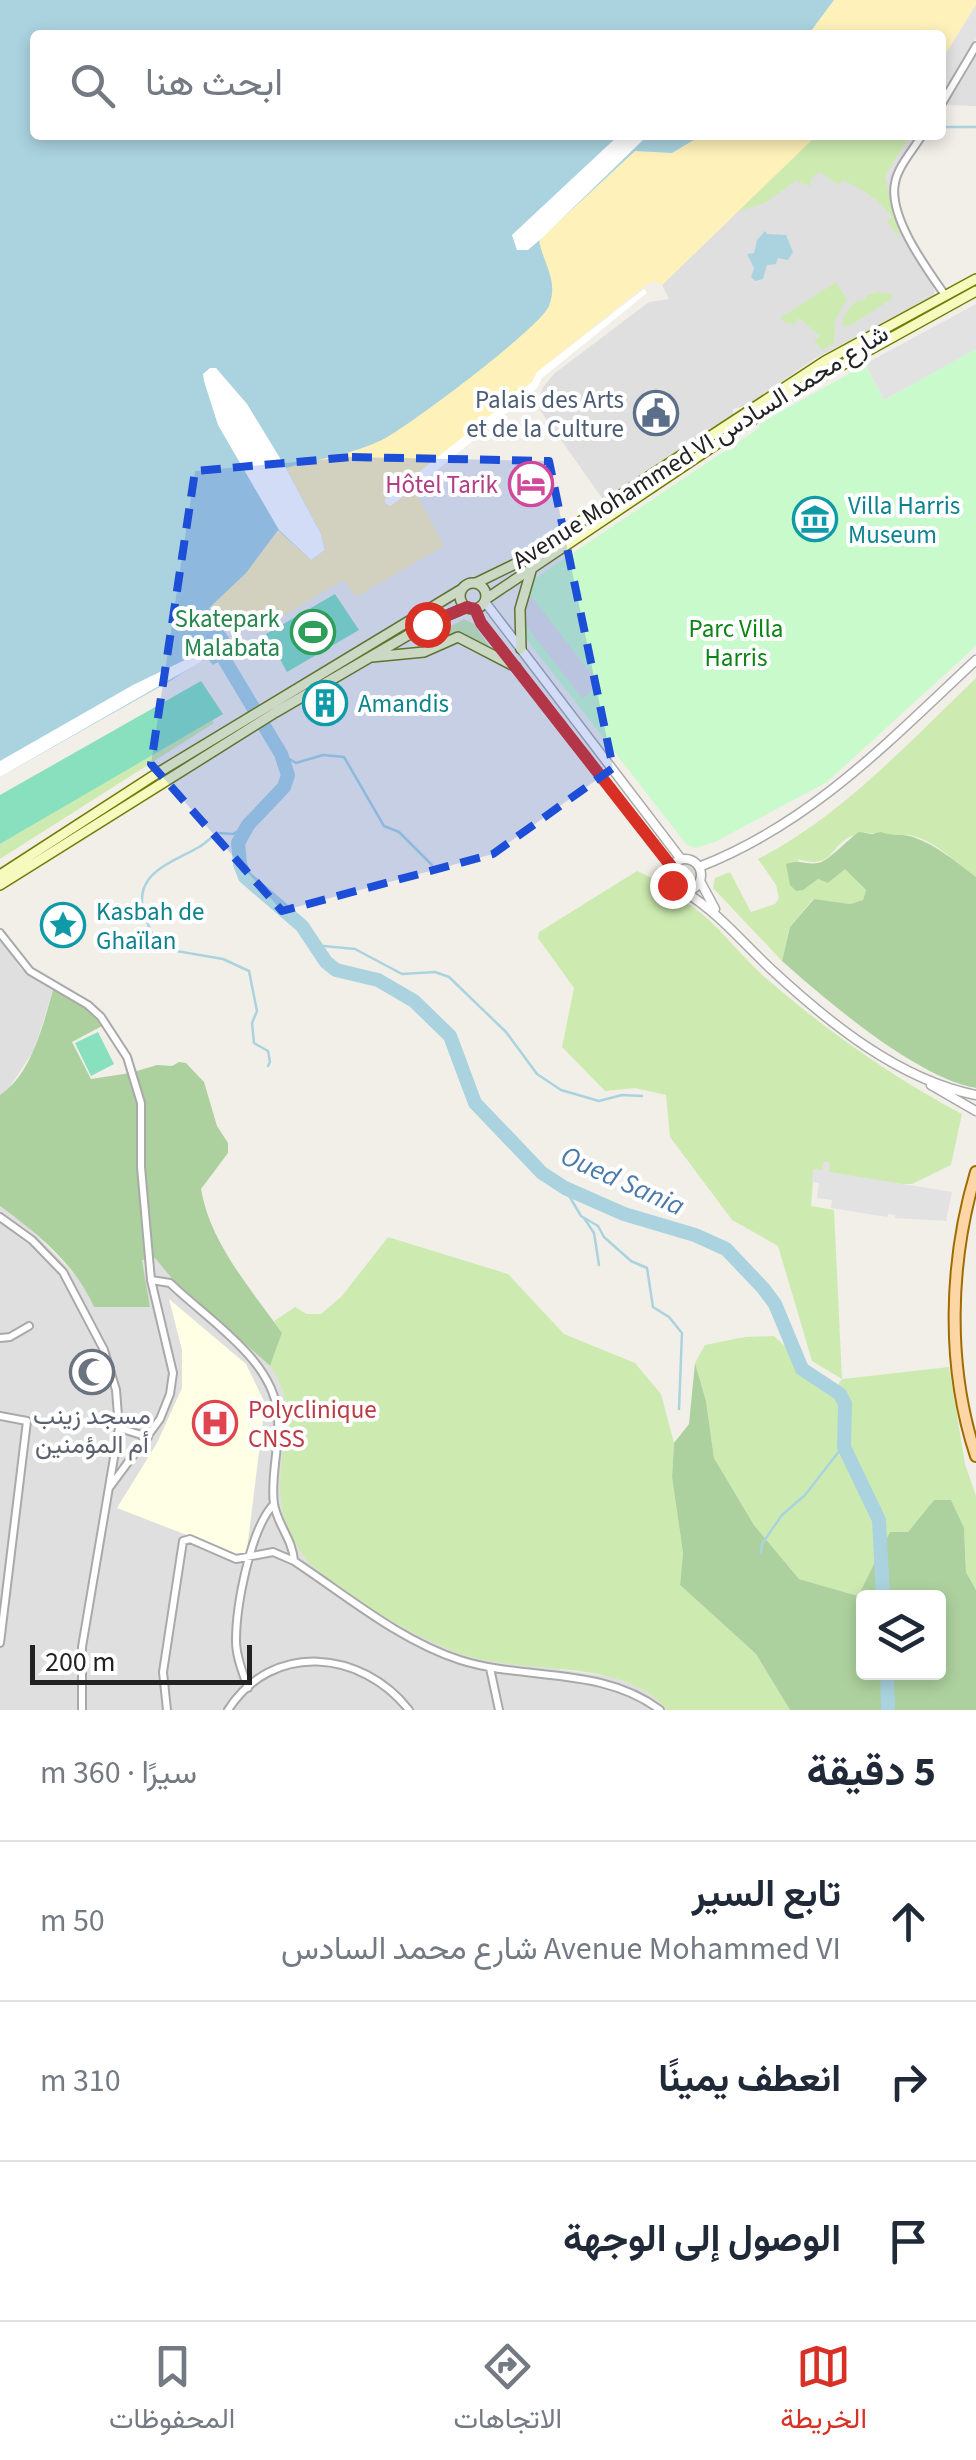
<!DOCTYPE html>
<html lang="ar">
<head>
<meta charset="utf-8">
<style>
  body { margin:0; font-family:"Source Sans 3",Vazirmatn,sans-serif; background:#f6f6f7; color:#1f2937; direction:rtl }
  .controls { position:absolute; right:30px; bottom:30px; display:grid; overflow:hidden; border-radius:10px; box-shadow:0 5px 15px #0003 }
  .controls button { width:90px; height:90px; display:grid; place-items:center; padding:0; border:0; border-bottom:2px solid #e0e1e3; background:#fff; color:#1f2937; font:50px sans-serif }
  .scale { position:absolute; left:30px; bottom:25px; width:222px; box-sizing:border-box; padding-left:10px; border:5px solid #222; border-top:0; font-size:28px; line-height:35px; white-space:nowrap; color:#222; -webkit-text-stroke:8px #fff; paint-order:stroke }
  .stop { position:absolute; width:30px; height:30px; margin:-22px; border:8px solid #d93025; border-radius:50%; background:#fff }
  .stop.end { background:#d93025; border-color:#fff; box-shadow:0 2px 10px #0008 }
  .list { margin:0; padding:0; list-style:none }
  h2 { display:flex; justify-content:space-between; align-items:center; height:130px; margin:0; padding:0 40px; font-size:42px }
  h2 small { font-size:32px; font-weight:400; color:#747a83 }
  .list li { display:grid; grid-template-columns:65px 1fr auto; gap:30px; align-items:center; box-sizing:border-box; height:160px; padding:0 40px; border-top:2px solid #e0e1e3 }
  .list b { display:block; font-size:38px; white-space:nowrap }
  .list p { margin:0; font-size:32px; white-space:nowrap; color:#747a83 }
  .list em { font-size:32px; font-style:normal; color:#747a83 }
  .icon { flex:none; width:55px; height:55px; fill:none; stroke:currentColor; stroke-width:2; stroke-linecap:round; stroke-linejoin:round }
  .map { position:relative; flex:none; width:976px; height:1710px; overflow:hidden; direction:ltr }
  .search { position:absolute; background:#fff; box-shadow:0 5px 15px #0003; left:30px; right:30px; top:30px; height:110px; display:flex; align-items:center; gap:25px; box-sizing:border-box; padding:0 35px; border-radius:10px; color:#747a83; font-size:38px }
  .sheet { height:610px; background:#fff }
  nav { display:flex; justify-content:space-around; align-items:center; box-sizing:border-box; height:140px; border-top:2px solid #e0e1e3; background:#fff; font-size:28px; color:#747a83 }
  nav a { display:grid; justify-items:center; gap:5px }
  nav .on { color:#d93025 }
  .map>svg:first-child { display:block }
  .residential { fill:#e0dfdf }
  .education { fill:#ffffe5 }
  .grass { fill:#cdebb0 }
  .forest { fill:#add19e; fill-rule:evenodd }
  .sand { fill:#fff1ba }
  .park { fill:#c8facc }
  .pitch { fill:#88e0be }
  .parking { fill:#e2e2e2 }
  .water { fill:#aad3df }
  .pier { fill:#fff }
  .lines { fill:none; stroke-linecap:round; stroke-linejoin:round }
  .stream { stroke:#aad3df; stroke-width:2.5 }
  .river { stroke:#aad3df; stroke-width:14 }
  .minor-casing { stroke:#a9a9a9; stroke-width:10 }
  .tertiary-casing { stroke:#a9a9a9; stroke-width:11 }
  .secondary-casing { stroke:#707d05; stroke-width:12 }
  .primary-casing { stroke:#a06b00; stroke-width:14 }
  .minor { stroke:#fff; stroke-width:6 }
  .tertiary { stroke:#fff; stroke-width:8 }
  .secondary { stroke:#f7fabf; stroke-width:9 }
  .primary { stroke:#fcd6a4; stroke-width:10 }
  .route { stroke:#d93025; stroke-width:12 }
  .marked { fill:#1d4ed8; fill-opacity:0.2; stroke:#1d4ed8; stroke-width:8; stroke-dasharray:20 12; stroke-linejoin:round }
  .labels { text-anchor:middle; stroke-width:8; stroke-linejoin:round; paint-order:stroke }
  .service-label { font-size:25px; fill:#4e5e75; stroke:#fff; text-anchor:end }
  .street-label { font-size:25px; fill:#222; stroke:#fff }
  .hotel-label { font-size:25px; fill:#b23c85; stroke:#fff; text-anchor:end }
  .culture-label { font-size:25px; fill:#0d838f; stroke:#fff; text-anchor:start }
  .leisure-label { font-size:25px; fill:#27864d; stroke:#fff; text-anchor:end }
  .park-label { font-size:25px; fill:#0c8416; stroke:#fff }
  .health-label { font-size:25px; fill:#be3a42; stroke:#fff; text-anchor:start }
  .worship-label { font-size:25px; fill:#5b616d; stroke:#fff }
  .water-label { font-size:28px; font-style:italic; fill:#4a7aab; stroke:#fff }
</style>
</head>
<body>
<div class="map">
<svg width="976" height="1710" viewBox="0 0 976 1710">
  <rect width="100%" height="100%" fill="#f2efe9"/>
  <path class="residential" d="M976 52V106L946 105Z
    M817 135H918L894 175 893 195 905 240 934 288 935 296 814 359 748 405 733 409V415L604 501 540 410 538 404 543 387 555 373 649 302 669 299 662 285Z
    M0 938 21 969 54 987 34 1050 7 1091 0 1095Z
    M0 1206 27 1226 62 1261 85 1286 94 1307H149L142 1259 155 1257 174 1281 270 1366 279 1377 286 1403 282 1485 308 1562 319 1571 391 1621 563 1670 613 1677 639 1687 659 1700 667 1710H0Z"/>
  <path class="education" d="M169 1299 246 1364 265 1403 246 1558 117 1508 157 1443 182 1388V1350Z"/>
  <path class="grass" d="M817 135H910L885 176 900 239 887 221 892 217C880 200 861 188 842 180L839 185 820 172 812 177 810 186 796 181 763 204 738 211Z
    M836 282 847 299 835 320 834 343 822 350 814 341 820 336 799 318 795 324 785 323 780 318Z
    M879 292 892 294 893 298 851 325 843 326C841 315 851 306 859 299L862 302 866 299 865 296Z
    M464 619 474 624 491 649 459 634 425 649 406 652Z
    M976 678V877C957 863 934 840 910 835 902 834 903 837 895 836 883 836 869 830 857 834 827 843 837 871 798 859L808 884 818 879 828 883 845 868 866 890 863 900 850 904 813 899 790 927 782 961 713 888 715 878 730 872 751 912 775 904 779 898 776 885 758 859C842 816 908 743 976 678Z
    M212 720 214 723 0 859V844Z
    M637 871 656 880C668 912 679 895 696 909 722 929 742 958 767 979 827 1031 892 1077 962 1114L951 1165 912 1184H888L814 1169 811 1206 834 1210 842 1379 949 1367 965 1464 976 1496V1590L966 1572 964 1528 934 1500 908 1532 890 1533 858 1596 799 1579 754 1525 714 1458 706 1401 695 1363 705 1345 745 1337 774 1336 789 1350 796 1369 831 1396 842 1379 812 1361 778 1246 732 1220 670 1137 666 1095 635 1088 605 1091 562 1047 574 988 538 938 539 932Z
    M388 1237 508 1274 564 1334 635 1363 661 1394 674 1443 672 1477 683 1553 680 1585 756 1654 790 1710H667C625 1656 519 1676 458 1653 405 1632 350 1599 308 1562 297 1547 287 1530 283 1513 270 1463 305 1410 270 1366L282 1333 274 1321 295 1307 307 1314H321L342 1296Z"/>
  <path class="forest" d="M859 832 872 834 881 832C892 837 902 833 913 837 937 845 956 862 976 877V1088C917 1078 827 1001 782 961L790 927 814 899 850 904 863 900 866 890 845 869 828 883 818 879 803 890 796 891 790 885 786 864C801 859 805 865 818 863 828 862 848 839 859 832Z
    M54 987 87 1008 102 1026 72 1042 91 1079 130 1073 157 1065 172 1066 179 1062 186 1063 204 1082 217 1126 228 1143V1153L201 1189C210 1243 251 1289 282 1333L270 1366 174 1281 155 1258 142 1260 150 1307H94C76 1265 37 1233 0 1206V1095C33 1073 43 1023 54 987Z
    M695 1363 706 1401 714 1458 754 1525 799 1579 858 1596 890 1532H908L934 1500H951L964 1528 966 1572 976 1590V1710H790L756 1654 680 1585 683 1553 672 1477 674 1443 689 1424ZM864 1598H938V1672H864Z"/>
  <path class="sand" d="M834 0H976V5L941 61V35H808Z
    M702 135H817L662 285 653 281 646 285 537 372 532 382 390 506 414 489 444 546 356 597 343 580 256 633 239 619 230 624 215 618 209 609 245 573 279 530 294 547 321 534 286 468 381 440 438 402 530 327 541 249 539 240 635 151 672 153Z"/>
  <path class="park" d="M976 349V646L827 782 715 842 695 848 687 845 524 636 528 592 534 579 759 428 760 423 865 365 884 400Z"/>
  <path class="pitch" d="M335 594 359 630 287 672 266 634Z
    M201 681 223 714 0 844V795Z
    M98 1032 114 1064 91 1076 75 1043Z"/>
  <path class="parking" d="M976 5V38L944 92 941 90V61Z
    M976 304V349L884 400 865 364Z
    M528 592 600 685 582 698 523 622Z
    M824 1161 830 1163 829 1172 952 1192 946 1221 895 1218V1215L888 1214 887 1217 831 1208 832 1200 817 1198 819 1183 812 1182 813 1169 822 1170Z"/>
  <path class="water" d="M0 0H834L808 35H35V135H702L672 153 635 151 539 240C543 264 559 280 549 306 540 328 408 427 382 440 354 454 317 459 286 468L321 534 325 550 311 560 278 530 246 573 209 608 237 650 213 665 206 657 172 680 0 777Z
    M765 231 767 234 786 235 793 252 788 260 778 258 776 264 767 265 763 279 755 281 751 277 754 268 747 254 754 253 757 240Z"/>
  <path class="pier" d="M619 135H642L644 139 543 237 528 250H517L512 235Z
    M644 289 647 293 542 378 537 388 414 489 390 506 385 503V499L532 382 537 372Z
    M210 368H216L247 404 286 468 321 534 325 550 311 560 279 530 218 425 204 381 203 374Z
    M193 647H198L206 656 199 663 0 777V761L133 685 191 657Z"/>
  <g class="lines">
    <path class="stream" d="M941 127H976
      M281 754 296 763 323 755 344 757 384 826 399 832 432 865
      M248 825 233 834 218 833C211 837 206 843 199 847 168 865 126 875 148 924 152 935 156 943 165 949L223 959 249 971 257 1011 252 1023 254 1043 268 1051 270 1062 268 1066
      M313 945 355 949 402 974 435 972 449 977 506 1032 537 1074 561 1090 599 1101 622 1095 642 1096
      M564 1187 581 1216 598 1226 604 1237 631 1261 647 1268 653 1307 669 1317 682 1333 679 1409
      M584 1218 594 1233 599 1265
      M761 1553 762 1544 782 1515 805 1495 844 1445"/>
    <path class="river" d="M224 659 281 754 288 775 284 787 248 825 238 843 240 864 245 877 302 926 326 962 336 970 378 980 414 1001 450 1036 475 1103 542 1173 565 1188 624 1214 695 1235 726 1249 763 1288 775 1304 802 1369 840 1394 845 1404 844 1447 879 1520 883 1598
      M887 1672 888 1710"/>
    <defs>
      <path id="minor" d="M941 105 976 46
        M922 135C914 149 898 166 895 183 888 217 927 269 945 295
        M0 933 30 971 88 1005 101 1017 127 1057 141 1103V1167L151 1280 173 1373 170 1394 160 1419 109 1488
        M0 1217 32 1240 63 1272 104 1350 116 1390 119 1428 82 1647V1710
        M151 1280 170 1283C209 1321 276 1361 278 1418 280 1445 270 1478 274 1504 277 1524 293 1540 294 1561 347 1596 399 1640 460 1660 526 1681 602 1666 660 1710
        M0 1338 10 1337 29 1326
        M0 1416 27 1421 0 1643
        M119 1428 148 1437
        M490 1668 499 1710
        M248 1688C243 1673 236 1657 236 1641 236 1607 250 1529 274 1504
        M167 1710 163 1672 183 1541 190 1539 236 1559 273 1552 294 1561
        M228 1710C272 1641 362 1650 409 1710"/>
      <path id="tertiary" d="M485 602 681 859
        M475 609 481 623 671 866
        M669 875a16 16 0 1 1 32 0a16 16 0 1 1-32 0Z
        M699 867C812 823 889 741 976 660
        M700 881 715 909
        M685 892C719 913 743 943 772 970 828 1022 899 1080 976 1095
        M931 1085 976 1111"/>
      <path id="secondary" d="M460 596a13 13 0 1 1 26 0a13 13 0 1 1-26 0Z
        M476 583 517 563 825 361 976 279
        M486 599 797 390 976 291
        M521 649 520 609 533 564
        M372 657 424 652 458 637 516 667
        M0 875 156 774 462 589
        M0 885 276 712 427 624 467 607"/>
      <path id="primary" d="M976 1172C949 1262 946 1366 976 1456"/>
    </defs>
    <use href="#minor" class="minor-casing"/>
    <use href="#tertiary" class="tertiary-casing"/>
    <use href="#secondary" class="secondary-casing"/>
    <use href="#primary" class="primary-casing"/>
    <use href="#minor" class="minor"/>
    <use href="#tertiary" class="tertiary"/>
    <use href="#secondary" class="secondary"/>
    <use href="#primary" class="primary"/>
  </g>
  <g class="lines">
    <path class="route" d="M427 624 467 607 475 609 481 623 671 866 668 878 672 885"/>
  </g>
  <path class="marked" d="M352 457 549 461 613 768 493 854 282 911 151 764 195 471Z"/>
  <defs>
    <symbol id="civic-ring" viewBox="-11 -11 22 22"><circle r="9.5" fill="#fff" stroke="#5c6f8a" stroke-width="1.5"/><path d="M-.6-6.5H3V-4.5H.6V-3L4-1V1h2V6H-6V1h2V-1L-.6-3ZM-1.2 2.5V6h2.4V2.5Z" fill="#5c6f8a"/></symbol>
    <symbol id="hotel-ring" viewBox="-11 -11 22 22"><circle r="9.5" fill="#fff" stroke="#d1479c" stroke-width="1.5"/><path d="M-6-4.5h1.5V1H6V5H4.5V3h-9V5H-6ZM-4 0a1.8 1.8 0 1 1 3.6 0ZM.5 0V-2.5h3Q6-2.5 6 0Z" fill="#d1479c"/></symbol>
    <symbol id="museum-ring" viewBox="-11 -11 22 22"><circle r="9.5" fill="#fff" stroke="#0f9aa8" stroke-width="1.5"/><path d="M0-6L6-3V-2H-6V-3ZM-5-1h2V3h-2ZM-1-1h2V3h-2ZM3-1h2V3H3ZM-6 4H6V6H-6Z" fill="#0f9aa8"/></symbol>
    <symbol id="stadium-ring" viewBox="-11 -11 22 22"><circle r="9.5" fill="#fff" stroke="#2e9e5b" stroke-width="1.5"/><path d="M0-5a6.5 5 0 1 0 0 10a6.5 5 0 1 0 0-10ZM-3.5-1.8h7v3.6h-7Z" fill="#2e9e5b"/></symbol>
    <symbol id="building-ring" viewBox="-11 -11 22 22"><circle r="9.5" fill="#fff" stroke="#0f9aa8" stroke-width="1.5"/><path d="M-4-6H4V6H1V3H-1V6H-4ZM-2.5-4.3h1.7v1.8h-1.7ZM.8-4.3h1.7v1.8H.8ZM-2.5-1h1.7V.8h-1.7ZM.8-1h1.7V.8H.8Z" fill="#0f9aa8"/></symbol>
    <symbol id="sight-ring" viewBox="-11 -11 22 22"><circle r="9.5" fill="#fff" stroke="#0f9aa8" stroke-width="1.5"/><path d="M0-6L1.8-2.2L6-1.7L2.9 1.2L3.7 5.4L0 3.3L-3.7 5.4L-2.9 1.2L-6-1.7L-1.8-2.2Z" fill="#0f9aa8"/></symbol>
    <symbol id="mosque-ring" viewBox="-11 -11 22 22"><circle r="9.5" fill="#fff" stroke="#6b7280" stroke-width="1.5"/><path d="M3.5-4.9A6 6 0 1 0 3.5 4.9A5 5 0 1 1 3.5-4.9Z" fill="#6b7280"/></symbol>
    <symbol id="hospital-ring" viewBox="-11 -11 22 22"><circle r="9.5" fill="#fff" stroke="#e0444e" stroke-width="1.5"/><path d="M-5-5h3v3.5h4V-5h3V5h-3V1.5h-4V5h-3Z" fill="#e0444e"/></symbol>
  </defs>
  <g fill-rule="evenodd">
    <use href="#civic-ring" x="631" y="388" width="50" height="50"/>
    <use href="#hotel-ring" x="506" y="459" width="50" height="50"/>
    <use href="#museum-ring" x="790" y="494" width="50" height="50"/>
    <use href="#stadium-ring" x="288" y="607" width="50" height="50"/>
    <use href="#building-ring" x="300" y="678" width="50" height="50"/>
    <use href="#sight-ring" x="38" y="900" width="50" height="50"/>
    <use href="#mosque-ring" x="67" y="1347" width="50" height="50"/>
    <use href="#hospital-ring" x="190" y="1398" width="50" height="50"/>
  </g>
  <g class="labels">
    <g class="service-label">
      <text x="624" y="408">Palais des Arts<tspan x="624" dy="29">et de la Culture</tspan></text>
    </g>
    <g class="street-label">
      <text transform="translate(700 446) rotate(-32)" y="9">Avenue Mohammed VI شارع محمد السادس</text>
    </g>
    <g class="hotel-label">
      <text x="498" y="493">Hôtel Tarik</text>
    </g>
    <g class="culture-label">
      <text x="848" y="514">Villa Harris<tspan x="848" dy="29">Museum</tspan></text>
      <text x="358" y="712">Amandis</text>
      <text x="96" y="920">Kasbah de<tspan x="96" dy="29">Ghaïlan</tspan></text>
    </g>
    <g class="leisure-label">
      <text x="280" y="627">Skatepark<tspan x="280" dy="29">Malabata</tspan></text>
    </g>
    <g class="park-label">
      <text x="736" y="637">Parc Villa<tspan x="736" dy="29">Harris</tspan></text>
    </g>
    <g class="health-label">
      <text x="248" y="1418">Polyclinique<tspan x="248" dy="29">CNSS</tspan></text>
    </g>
    <g class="worship-label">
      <text x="92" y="1424">مسجد زينب<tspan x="92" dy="29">أم المؤمنين</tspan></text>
    </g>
    <g class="water-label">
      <text transform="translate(623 1180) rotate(24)" y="10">Oued Sania</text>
    </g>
  </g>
</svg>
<div class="controls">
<button><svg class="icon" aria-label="layers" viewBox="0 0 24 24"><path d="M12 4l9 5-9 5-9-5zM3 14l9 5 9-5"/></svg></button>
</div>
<div class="scale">200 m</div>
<div class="stop" style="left:427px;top:624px"></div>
<div class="stop end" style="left:672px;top:885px"></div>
<div class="search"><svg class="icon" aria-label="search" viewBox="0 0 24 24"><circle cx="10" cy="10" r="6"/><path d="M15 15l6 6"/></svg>ابحث هنا</div>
</div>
<section class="sheet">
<h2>5 دقيقة<small>سيرًا · 360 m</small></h2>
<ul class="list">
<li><svg class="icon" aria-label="ahead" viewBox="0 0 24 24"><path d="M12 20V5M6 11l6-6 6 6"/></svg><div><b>تابع السير</b><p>Avenue Mohammed VI شارع محمد السادس</p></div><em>50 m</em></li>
<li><svg class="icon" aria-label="right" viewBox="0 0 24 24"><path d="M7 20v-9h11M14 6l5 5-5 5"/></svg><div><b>انعطف يمينًا</b></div><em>310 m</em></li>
<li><svg class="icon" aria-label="arrive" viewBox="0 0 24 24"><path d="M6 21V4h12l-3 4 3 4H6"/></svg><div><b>الوصول إلى الوجهة</b></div></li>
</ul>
</section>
<nav>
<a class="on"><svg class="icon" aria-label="map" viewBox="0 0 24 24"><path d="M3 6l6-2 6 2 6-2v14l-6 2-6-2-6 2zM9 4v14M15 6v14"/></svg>الخريطة</a>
<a><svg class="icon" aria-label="directions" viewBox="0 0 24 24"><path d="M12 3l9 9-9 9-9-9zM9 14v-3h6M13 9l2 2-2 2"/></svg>الاتجاهات</a>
<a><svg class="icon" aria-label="saved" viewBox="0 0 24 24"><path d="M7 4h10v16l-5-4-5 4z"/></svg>المحفوظات</a>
</nav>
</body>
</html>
